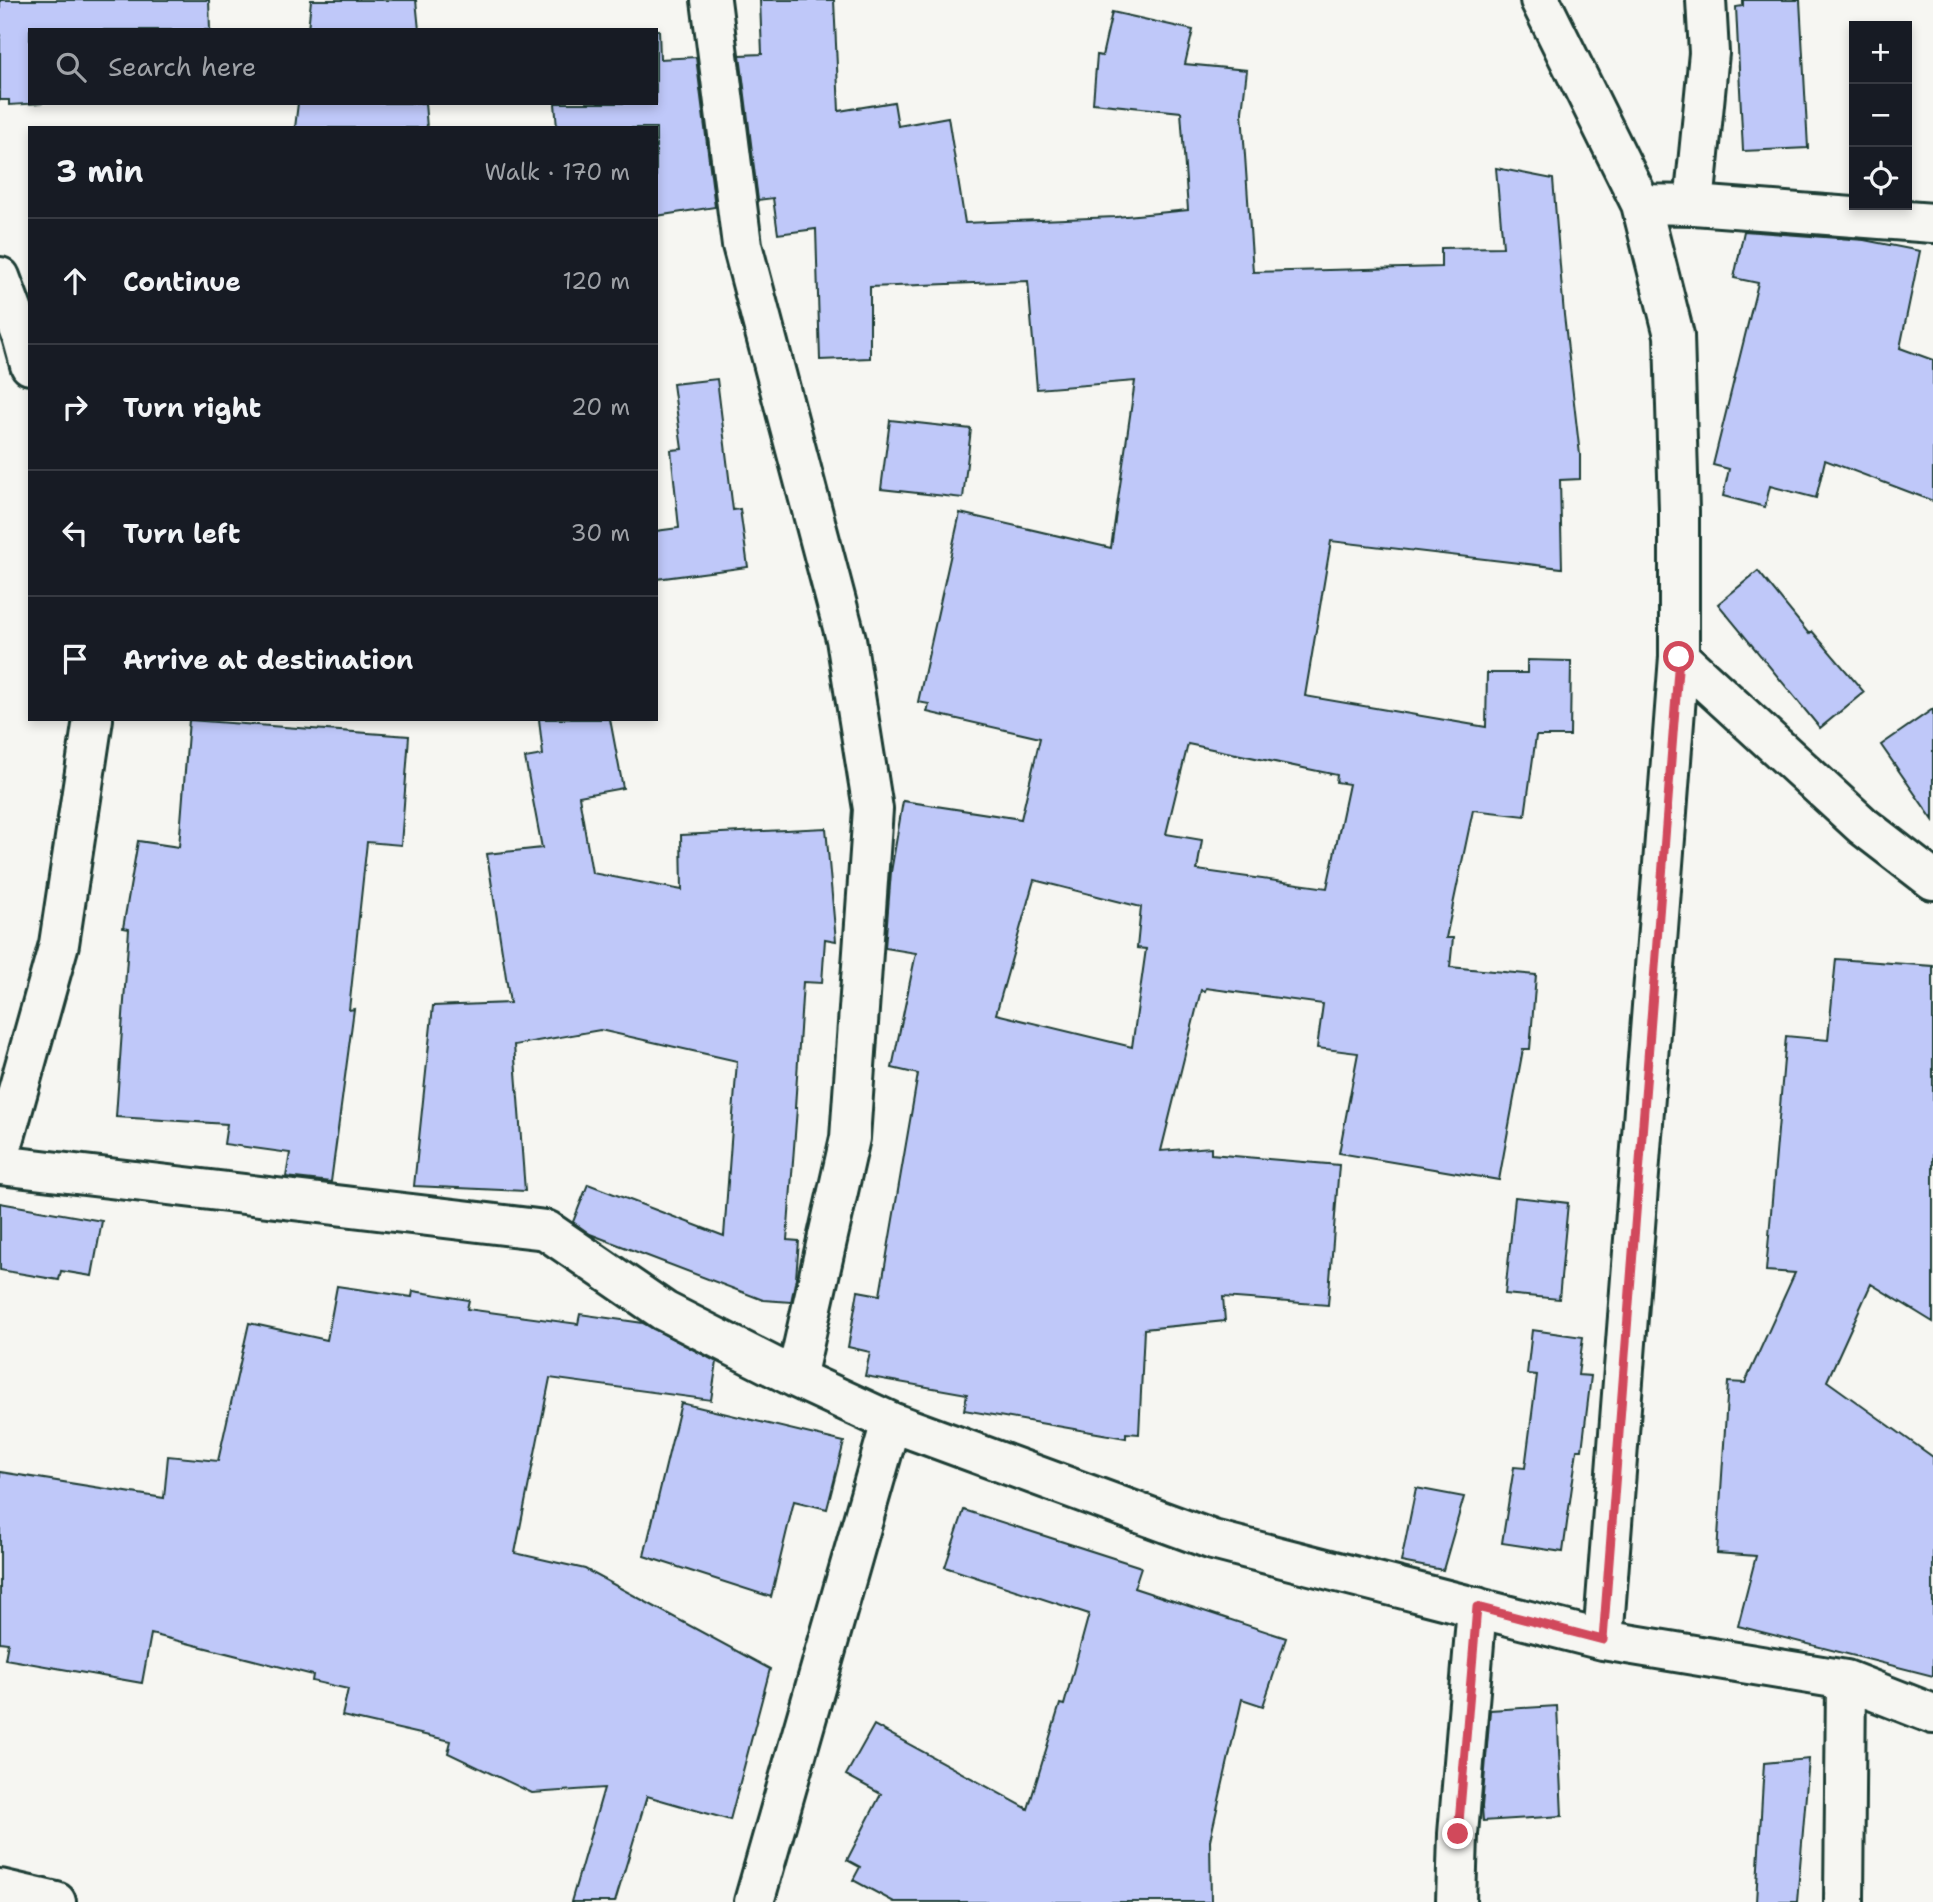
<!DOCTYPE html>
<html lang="en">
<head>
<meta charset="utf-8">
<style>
  body { margin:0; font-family:"Shantell Sans",sans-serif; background:#242831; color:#f1f3f6 }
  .controls { position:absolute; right:21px; top:21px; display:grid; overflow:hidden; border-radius:0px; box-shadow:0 4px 10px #0003 }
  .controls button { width:63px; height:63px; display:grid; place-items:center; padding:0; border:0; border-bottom:2px solid #363941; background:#171b24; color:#f1f3f6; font:35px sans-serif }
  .stop { position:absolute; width:21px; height:21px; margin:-16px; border:5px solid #d1495b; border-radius:50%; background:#fff }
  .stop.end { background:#d1495b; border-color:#fff; box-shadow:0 2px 7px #0008 }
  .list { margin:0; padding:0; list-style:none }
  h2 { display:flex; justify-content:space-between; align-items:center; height:91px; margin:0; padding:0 28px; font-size:30px }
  h2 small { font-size:23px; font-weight:400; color:#9ea1a6 }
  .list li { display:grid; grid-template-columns:46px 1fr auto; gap:21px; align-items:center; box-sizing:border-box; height:126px; padding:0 28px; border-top:2px solid #363941 }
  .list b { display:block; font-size:26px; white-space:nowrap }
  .list em { font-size:23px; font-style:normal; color:#9ea1a6 }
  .icon { flex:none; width:38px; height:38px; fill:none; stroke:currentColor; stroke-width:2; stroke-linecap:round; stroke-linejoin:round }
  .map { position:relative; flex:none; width:1933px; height:1902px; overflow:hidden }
  .search { position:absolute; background:#171b24; box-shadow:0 4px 10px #0003; left:28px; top:28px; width:630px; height:77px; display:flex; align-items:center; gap:18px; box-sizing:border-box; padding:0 24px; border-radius:0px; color:#9ea1a6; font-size:26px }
  .panel { position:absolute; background:#171b24; box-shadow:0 4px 10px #0003; left:28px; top:126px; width:630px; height:595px; border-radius:0px }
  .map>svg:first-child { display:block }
  .building { fill:#bfc8f9; stroke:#1f3d34; stroke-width:2; fill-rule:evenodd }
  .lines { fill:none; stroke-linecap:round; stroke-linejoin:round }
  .minor-casing { stroke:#1f3d34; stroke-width:44 }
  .minor { stroke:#f6f6f2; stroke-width:38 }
  .route { stroke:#d1495b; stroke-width:9 }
</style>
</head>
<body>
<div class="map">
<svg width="1933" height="1902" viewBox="0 0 1933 1902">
  <rect width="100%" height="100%" fill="#f6f6f2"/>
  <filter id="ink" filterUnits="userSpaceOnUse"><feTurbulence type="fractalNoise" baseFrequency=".0143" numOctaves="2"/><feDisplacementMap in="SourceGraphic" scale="14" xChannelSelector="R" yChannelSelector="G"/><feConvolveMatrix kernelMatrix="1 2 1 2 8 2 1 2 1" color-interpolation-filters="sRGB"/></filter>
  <g filter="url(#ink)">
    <path class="building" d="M0 0H209L210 30H30V103H43L9 105V100H0Z
      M311 0H416L419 30H308Z
      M760 0H834L839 111 894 102 898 126 948 117 965 223 1116 217 1188 210 1181 112 1093 103 1097 55 1102 56 1112 12 1193 30 1185 64 1247 70 1242 112 1253 272 1441 267V248L1503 247 1496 168 1553 179 1564 315 1580 455V479L1560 480 1562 568 1331 541 1305 696 1486 727 1487 673H1527V660L1571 661 1570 736H1536L1525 816 1473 810 1446 938H1453L1450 967 1536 975 1530 1049H1523L1499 1180 1339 1153 1358 1053 1317 1048 1323 1004 1206 988 1205 991 1201 990 1161 1151 1211 1147V1154L1339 1165 1328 1305 1223 1297 1225 1321 1144 1329 1139 1434 1126 1433V1438L964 1410 967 1394 865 1376 870 1352 848 1347 858 1291 880 1295 918 1074 892 1068 916 953 885 948 891 872 903 801 1021 819 1040 738 927 712 929 704 918 702 960 513 1111 548 1135 381 1037 389 1028 281 870 287V358L820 360 816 229 778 234 773 198 758 200 740 55 762 54ZM1188 744 1337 775 1336 782 1349 784 1327 888 1197 870 1202 840 1166 834ZM1034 880 1141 907 1137 948 1146 949 1132 1047 996 1014Z
      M1743 0H1800L1808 148 1743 151 1736 7 1743 6Z
      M656 30H659L660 59 696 57 715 207 656 216V128H557L555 103H656Z
      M298 103H425L427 128H295Z
      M1744 231 1864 240 1920 251 1900 348 1933 360V501L1825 460 1816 498 1770 486 1765 507 1723 496 1729 469 1713 465 1758 283 1734 278Z
      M717 379 733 510 740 509 748 567 656 579V531L679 528 671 450 682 449 673 384Z
      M890 420 971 429 963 498 881 489Z
      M1758 571 1809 634 1812 631 1864 692 1820 728 1718 604Z
      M1933 709V820L1881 745Z
      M539 719H610L623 788 579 796 592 873 682 890 681 835 826 828 836 941 825 939 822 983 803 982 795 1108H797L787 1240 799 1241 796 1278 791 1302 763 1300 590 1234 573 1222 588 1184 724 1236 737 1061 600 1030 514 1045 525 1191 414 1186 433 1006 510 1003 487 854 542 848 525 758 543 755Z
      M189 720 409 736 401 845 367 842 349 1010 354 1009 331 1182 286 1177 290 1153 224 1144 227 1124 116 1117 129 929 123 928 138 841 179 847Z
      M1836 959 1933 966V1322L1871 1284 1827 1381 1933 1457V1676L1738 1626 1756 1556 1717 1553 1728 1382 1745 1383 1795 1273 1766 1271 1786 1036 1828 1040Z
      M1515 1197 1568 1203 1559 1299 1505 1294Z
      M0 1203 102 1221 92 1276 61 1271 59 1280 0 1270Z
      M337 1286 412 1297 413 1291 469 1300 467 1309 578 1324 580 1314 643 1323 717 1362 711 1400 550 1378 515 1553 585 1569 770 1669 730 1820 647 1796 615 1902H571L604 1788 532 1793 448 1753 451 1741 342 1716 348 1689 312 1681 313 1675 151 1634 142 1683 5 1659 8 1643 0 1642V1472L164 1498 168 1456 218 1461 249 1323 327 1340Z
      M1532 1330 1583 1337 1578 1375 1591 1376 1582 1450H1577L1563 1552 1502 1543 1514 1467 1525 1468 1537 1375 1527 1374Z
      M681 1403 844 1442 827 1509 794 1501 771 1597 644 1556Z
      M1416 1488 1464 1497 1443 1570 1401 1562Z
      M964 1510 1141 1567 1134 1588 1286 1638 1263 1706 1242 1699 1210 1840 1211 1902H894L853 1880 860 1867 847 1860 881 1794 846 1775 874 1725 1028 1809 1060 1704 1064 1705 1089 1614 945 1567Z
      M1557 1706 1562 1816 1483 1821 1482 1807 1490 1710Z
      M1809 1759 1797 1902H1756L1764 1763Z"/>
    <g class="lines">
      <defs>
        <path id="minor" d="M711 0 742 245 846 639 873 809 850 1138 796 1378
          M1540 0 1641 204 1674 335 1679 511V657L1603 1640
          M1641 204 1694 205 1709 53 1706 0
          M1694 205 1933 223
          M0 277 22 336 30 365
          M1679 657 1863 826 1933 880
          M0 1155 59 944 93 719
          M0 1165 546 1230 664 1311 796 1378 891 1422 1213 1540 1603 1640 1846 1680 1933 1714
          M0 1889 56 1902
          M754 1902 891 1422
          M1456 1902 1458 1834 1477 1607
          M1844 1902 1846 1680"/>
      </defs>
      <use href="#minor" class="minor-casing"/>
      <use href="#minor" class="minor"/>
    </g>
  </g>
  <g class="lines" filter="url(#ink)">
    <path class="route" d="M1458 1834 1477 1607 1603 1640 1679 657"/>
  </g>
</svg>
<div class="controls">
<button>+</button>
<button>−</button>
<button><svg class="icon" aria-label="locate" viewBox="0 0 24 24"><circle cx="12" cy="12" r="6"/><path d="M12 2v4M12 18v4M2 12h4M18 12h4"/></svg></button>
</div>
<div class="stop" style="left:1679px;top:657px"></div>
<div class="stop end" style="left:1458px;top:1834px"></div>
<div class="search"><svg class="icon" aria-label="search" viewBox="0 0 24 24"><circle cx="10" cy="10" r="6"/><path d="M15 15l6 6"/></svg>Search here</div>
<section class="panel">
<h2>3 min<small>Walk · 170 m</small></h2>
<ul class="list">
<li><svg class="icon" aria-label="ahead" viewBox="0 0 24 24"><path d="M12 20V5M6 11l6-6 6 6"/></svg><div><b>Continue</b></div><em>120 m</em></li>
<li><svg class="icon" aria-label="right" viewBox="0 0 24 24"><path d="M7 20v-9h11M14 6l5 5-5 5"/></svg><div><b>Turn right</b></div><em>20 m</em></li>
<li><svg class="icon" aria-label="left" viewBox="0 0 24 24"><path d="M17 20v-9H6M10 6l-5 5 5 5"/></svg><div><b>Turn left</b></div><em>30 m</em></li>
<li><svg class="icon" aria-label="arrive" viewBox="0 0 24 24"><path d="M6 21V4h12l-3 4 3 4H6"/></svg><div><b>Arrive at destination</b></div></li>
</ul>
</section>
</div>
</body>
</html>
